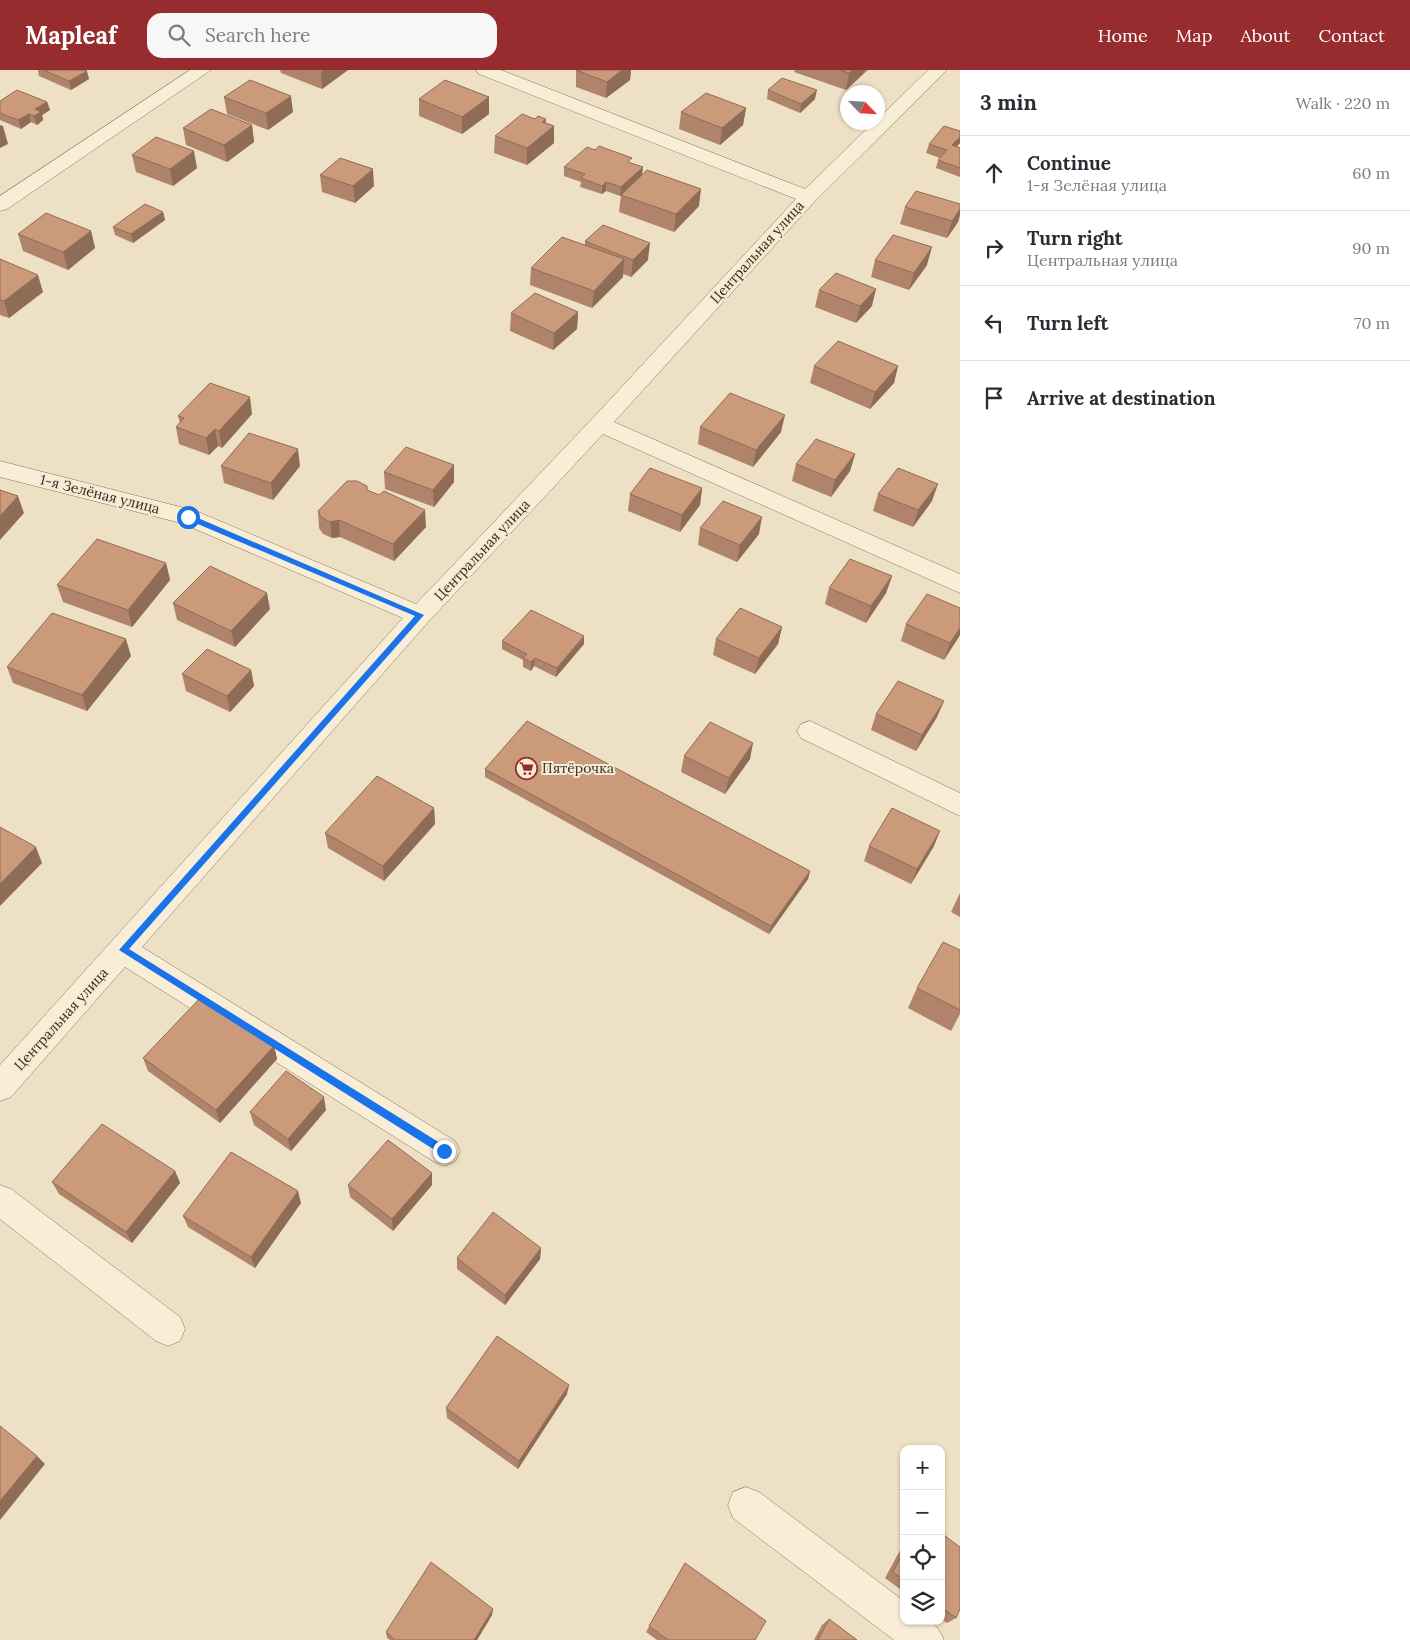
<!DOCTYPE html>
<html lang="en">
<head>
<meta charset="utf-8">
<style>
  body { margin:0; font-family:Lora,serif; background:#f7f7f7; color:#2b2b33 }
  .controls { position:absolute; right:15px; bottom:15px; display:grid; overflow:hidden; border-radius:10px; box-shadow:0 1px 4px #0004 }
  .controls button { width:45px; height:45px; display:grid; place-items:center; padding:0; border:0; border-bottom:1px solid #e1e1e2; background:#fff; color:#2b2b33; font:25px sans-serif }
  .compass { position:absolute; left:840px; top:15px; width:45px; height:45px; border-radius:50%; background:#fff; box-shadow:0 1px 4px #0004; rotate:115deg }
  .stop { position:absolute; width:15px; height:15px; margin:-11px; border:4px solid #1a73e8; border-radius:50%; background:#fff }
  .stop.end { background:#1a73e8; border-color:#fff; box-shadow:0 1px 5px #0008 }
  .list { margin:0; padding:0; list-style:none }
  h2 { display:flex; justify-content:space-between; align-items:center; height:65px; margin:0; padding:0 20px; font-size:21px }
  h2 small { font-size:16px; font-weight:400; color:#7c7c81 }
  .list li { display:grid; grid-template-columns:32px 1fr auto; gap:15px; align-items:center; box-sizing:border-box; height:75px; padding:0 20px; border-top:1px solid #e1e1e2 }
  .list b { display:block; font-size:19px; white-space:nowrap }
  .list p { margin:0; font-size:16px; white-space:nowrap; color:#7c7c81 }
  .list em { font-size:16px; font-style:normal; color:#7c7c81 }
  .icon { flex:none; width:28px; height:28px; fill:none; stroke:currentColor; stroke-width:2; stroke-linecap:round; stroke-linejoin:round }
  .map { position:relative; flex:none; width:960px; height:1570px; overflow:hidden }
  header { display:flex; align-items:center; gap:30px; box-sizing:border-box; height:70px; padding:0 25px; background:#972c2f; color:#fff }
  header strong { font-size:24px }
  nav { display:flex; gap:28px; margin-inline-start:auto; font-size:18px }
  .search { width:350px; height:45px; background:#f7f7f7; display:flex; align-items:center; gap:12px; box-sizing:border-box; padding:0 18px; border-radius:15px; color:#7c7c81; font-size:19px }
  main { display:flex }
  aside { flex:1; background:#fff }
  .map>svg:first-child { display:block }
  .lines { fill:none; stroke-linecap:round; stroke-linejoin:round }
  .minor-casing { stroke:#88725b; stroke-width:1 }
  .minor { fill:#f8eed8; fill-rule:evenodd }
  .wall { fill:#af846a }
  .shaded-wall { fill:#8e6c56 }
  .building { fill:#cb9a7b; stroke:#8e6c56 }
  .route { fill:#1a73e8 }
  .labels { text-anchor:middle; stroke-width:4; stroke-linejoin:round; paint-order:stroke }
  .street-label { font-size:14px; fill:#392b1f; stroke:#f5ebd4 }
  .poi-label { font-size:14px; fill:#392b1f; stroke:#f5ebd4; text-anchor:start }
</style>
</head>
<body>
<header>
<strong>Mapleaf</strong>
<div class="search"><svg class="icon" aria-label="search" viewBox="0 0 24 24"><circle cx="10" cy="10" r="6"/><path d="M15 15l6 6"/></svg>Search here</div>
<nav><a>Home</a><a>Map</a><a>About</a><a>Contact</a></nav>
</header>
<main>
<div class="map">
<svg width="960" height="1570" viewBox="0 0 960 1570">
  <rect width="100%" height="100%" fill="#eee0c4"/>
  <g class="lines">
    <defs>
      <path id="minor" d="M190 0H211L7 139 0 141V126Z
        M476 0H501L805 119 874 52H878V49L928 0H947L815 131 614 352 960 504V523L603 364 429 551 142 877 455 1071 460 1081 455 1091 444 1096 433 1091 125 897 11 1027 0 1031V995L403 548 181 453 0 407V391L196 441 416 534 592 349 796 129 479 4Z
        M810 651 960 723V746L801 668 797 661 801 654Z
        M0 1115 11 1119 180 1247 185 1259 180 1271 168 1276 156 1271 0 1149Z
        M746 1417 759 1422 904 1531V1551C926 1551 934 1547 944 1570H894L733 1448 728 1435 733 1422Z"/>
    </defs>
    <use href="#minor" class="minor-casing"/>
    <use href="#minor" class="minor"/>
  </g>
  <path class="wall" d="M38 0H85L89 9 71 20 39 6Z
    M280 0H348L322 19 281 3Z
    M576 0H631L630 10 606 28 576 17Z
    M795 0H868L846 20 794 2Z
    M768 20 815 29 800 43 767 29Z
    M224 27 293 42 268 60 227 44Z
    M489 27V44L462 64 419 46V29Z
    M0 31 47 32 50 40 42 45 43 50 37 55 31 52 21 59 0 50Z
    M746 38 743 55 720 75 679 59 681 42Z
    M546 53 554 56V73L527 95 494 83 495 66Z
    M252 55 254 72 227 92 186 75 183 58Z
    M960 61V73L957 76 960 78V107L936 98 938 90 940 88 926 83 929 74Z
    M132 85 197 98 173 116 136 102Z
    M631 93 642 104 699 136 674 162 619 142 621 125 620 126 606 121 602 124 580 117 581 112 564 106V97Z
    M320 105 374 116 355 133 322 122Z
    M960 134V145L958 152 947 168 900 154 905 137Z
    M163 142 165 150 133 173 115 165 113 157Z
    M91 161 95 178 68 200 23 181 18 164Z
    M585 171 648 190 631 207 623 204V207L592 238 530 215 531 198 585 175Z
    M0 189 43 222 9 248 0 245Z
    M875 190 927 195 909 220 871 207Z
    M819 220 872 236 856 253 815 237Z
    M578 242 577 259 553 280 510 261 511 243Z
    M814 296H898L894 313 870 339 810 313Z
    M252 344 222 378 218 376 209 385 179 374 176 357 180 353 178 346Z
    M700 357 781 362 753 397 698 374Z
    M855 384 850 401 831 427 792 411 796 394Z
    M221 396H300L273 430 224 413Z
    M384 402 454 412 434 437 385 419Z
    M702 418 700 435 680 462 628 441 630 424Z
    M367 420 426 457 394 491 340 467 332 468 323 464 319 458 318 441Z
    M878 424 932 431 913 457 873 441Z
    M700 458 759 464 737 492 698 475Z
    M166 493 170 510 132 557 63 532 57 515Z
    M892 506 886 523 866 553 825 534 829 518Z
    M173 533 270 539 235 577 177 550Z
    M960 538V565L944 590 901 571 906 554Z
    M782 557 778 574 755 604 713 585 716 569Z
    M502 571 584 574 556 607 534 596 531 601 523 597V590L502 579Z
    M131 586 87 641 13 613 7 597Z
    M251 600 254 616 230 642 186 621 182 604Z
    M876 644 937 647 916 681 871 660Z
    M684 686 750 689 725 724 681 702Z
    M485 699 810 801 808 809 769 864 485 707Z
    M434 738 435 754 384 811 328 778 325 763Z
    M869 776H934L911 814 864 791Z
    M960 823V847L951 842Z
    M960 880V944L951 961 908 938 917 918Z
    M274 976 277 989 220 1053 148 1001 143 988Z
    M326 1040 291 1081 254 1055 250 1042Z
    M175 1101 180 1113 132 1173 59 1124 52 1112Z
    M348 1115H432L393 1161 350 1127Z
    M301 1133 255 1198 188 1157 183 1146Z
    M541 1178 540 1189 505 1235 457 1199V1188Z
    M567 1324 518 1399 447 1348 446 1338Z
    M941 1463 956 1548 947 1553 941 1549Z
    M904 1473V1522L885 1508Z
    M685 1493 755 1570H657L646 1562Z
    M492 1545 477 1570H390L387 1568 386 1562Z
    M829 1549 857 1570H814L822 1555Z"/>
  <path class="shaded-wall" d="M324 0H348L322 19 321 2Z
    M622 0H631L630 10 606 28 607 12Z
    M853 0H864L863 4 846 20 849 3Z
    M87 1 89 9 71 20 69 11Z
    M817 20 815 29 800 43 801 34Z
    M291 26 293 42 268 60 266 43Z
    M489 27V44L462 64V47Z
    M47 32 50 40 42 45 43 50 37 55 34 46 35 39Z
    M746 38 743 55 720 75 722 58Z
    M29 44 31 52 21 59 18 50Z
    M546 49 545 63 554 56V73L527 95V78L542 52Z
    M0 55 3 56 8 74 0 78Z
    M252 55 254 72 227 92 224 75Z
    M960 67V73L950 83 952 75Z
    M194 81 197 98 173 116 170 99Z
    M643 97 642 106 620 126 621 117Z
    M373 99 374 116 355 133 353 116Z
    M606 112V121L602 124V116Z
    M701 119 699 136 674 162 676 144Z
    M960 139V145L958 152 947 168 952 151Z
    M163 142 165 150 133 173 131 164Z
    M91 161 95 178 68 200 63 182Z
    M650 173 648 190 631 207 633 190Z
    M932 177 927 195 909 220 914 203Z
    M624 189 623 207 592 238 594 221Z
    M38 205 43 222 9 248 4 231Z
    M876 219 872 236 856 253 860 236Z
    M578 242 577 259 553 280 554 263Z
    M898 296 894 313 870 339 875 322Z
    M250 327 252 344 222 378 219 361Z
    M785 345 781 362 753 397 756 380Z
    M215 359 218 376 209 385 206 368Z
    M298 379 300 396 273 430 271 413Z
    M855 384 850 401 831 427 835 410Z
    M454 395V412L434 437 433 420Z
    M938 414 932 431 913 457 918 440Z
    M702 418 700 435 680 462 682 445Z
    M18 426 24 443 0 470V446Z
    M425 440 426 457 394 491 393 474Z
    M762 447 759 464 737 492 740 475Z
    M339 450 340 467 332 468 330 452Z
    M166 493 170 510 132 557 128 540Z
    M892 506 886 523 866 553 871 536Z
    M267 523 270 539 235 577 231 561Z
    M782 557 778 574 755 604 759 588Z
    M960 558V565L944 590 950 573Z
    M584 566V574L556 607 557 598Z
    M126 569 131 586 87 641 82 625Z
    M535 588 534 596 531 601V592Z
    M251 600 254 616 230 642 227 626Z
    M944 631 937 647 916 681 922 665Z
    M753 673 750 689 725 724 729 708Z
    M434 738 435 754 384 811 383 796Z
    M940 761 934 776 911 814 917 799Z
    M36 777 42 793 0 836V814Z
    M810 801 808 809 769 864 771 856Z
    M274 976 277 989 220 1053 216 1040Z
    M324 1027 326 1040 291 1081 288 1069Z
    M175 1101 180 1113 132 1173 126 1162Z
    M432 1103V1115L393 1161 392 1149Z
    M298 1121 301 1133 255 1198 251 1187Z
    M541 1178 540 1189 505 1235V1225Z
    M569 1315 567 1324 518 1399 519 1391Z
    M37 1386 45 1394 0 1450V1431Z
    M493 1539 492 1545 477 1570H474Z"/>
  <path class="building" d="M43 0H85L87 1 69 11Z
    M576 0H622L607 12Z
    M840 0H853L849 3Z
    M782 8 817 20 801 34 768 20Z
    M250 10 291 26 266 43 224 27Z
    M445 10 489 27 462 47 419 29Z
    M17 20 47 32 35 39 41 42 34 46 29 44 18 50 0 43V31Z
    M706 23 746 38 722 58 681 42Z
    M211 39 252 55 224 75 183 58Z
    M522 44 535 49 538 46 546 49 542 52 554 56 527 78 495 66Z
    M944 56 960 61V67L952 75 960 78V98L938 90 947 80 929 74Z
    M156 67 194 81 170 99 132 85Z
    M599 76 632 88 628 92 643 97 621 117 606 112 602 116 581 108 585 104 564 97 587 77 595 80Z
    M340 88 373 99 353 116 320 105Z
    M647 100 701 119 676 144 621 125Z
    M916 121 960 134V139L952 151 905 137Z
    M145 134 163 142 131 164 113 157Z
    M46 143 91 161 63 182 18 164Z
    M603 155 650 173 633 190 585 171Z
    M893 165 932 177 914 203 875 190Z
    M562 167 624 189 594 221 531 198Z
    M0 189 38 205 4 231 0 230Z
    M836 203 876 219 860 236 819 220Z
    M535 223 578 242 554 263 511 243Z
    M838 271 898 296 875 322 814 296Z
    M210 313 250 327 219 361 215 359 206 368 176 357 184 348 178 346Z
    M730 323 785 345 756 380 700 357Z
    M249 363 298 379 271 413 221 396Z
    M816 369 855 384 835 410 796 394Z
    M406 377 454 395 433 420 384 402Z
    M650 398 702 418 682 445 630 424Z
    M898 398 938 414 918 440 878 424Z
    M347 411H357L367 416V420L379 425 384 421 425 440 393 474 339 450 330 452 321 447 318 441Z
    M0 420 18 426 0 446Z
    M723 431 762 447 740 475 700 458Z
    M97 469 166 493 128 540 57 515Z
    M850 489 892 506 871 536 829 518Z
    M210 496 267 523 231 561 173 533Z
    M927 524 960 538V558L950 573 906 554Z
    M740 538 782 557 759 588 716 569Z
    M531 540 584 566 557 598 535 588 531 592 523 588 527 584 502 571Z
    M52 543 126 569 82 625 7 597Z
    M207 579 251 600 227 626 182 604Z
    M898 611 944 631 922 665 876 644Z
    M527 651 810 801 771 856 485 699Z
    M710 652 753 673 729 708 684 686Z
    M377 706 434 738 383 796 325 763Z
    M892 738 940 761 917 799 869 776Z
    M0 757 36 777 0 814Z
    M943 872 960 880V940L917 918Z
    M202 926 274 976 216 1040 143 988Z
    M286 1001 324 1027 288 1069 250 1042Z
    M102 1054 175 1101 126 1162 52 1112Z
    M388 1070 432 1103 392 1149 348 1115Z
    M231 1082 298 1121 251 1187 183 1146Z
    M493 1142 541 1178 505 1225 457 1188Z
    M497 1266 569 1315 519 1391 446 1338Z
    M0 1356 37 1386 0 1431Z
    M941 1463 960 1477V1539L956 1548 941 1537Z
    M904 1481V1510L893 1502Z
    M431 1492 493 1539 474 1570H395L386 1562Z
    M685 1493 766 1551 755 1570H668L649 1556Z
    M829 1549 857 1570H818Z"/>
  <path class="route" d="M186 445H191L424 545 129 879 448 1078V1084H441L119 880 415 546 186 449Z"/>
  <defs>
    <symbol id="supermarket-ring" viewBox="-11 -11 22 22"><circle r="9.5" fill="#f5ebd4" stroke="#972c2f" stroke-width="1.5"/><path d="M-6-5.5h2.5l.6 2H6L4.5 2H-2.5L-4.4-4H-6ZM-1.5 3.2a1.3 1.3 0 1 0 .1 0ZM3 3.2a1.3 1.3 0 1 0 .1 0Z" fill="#972c2f"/></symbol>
  </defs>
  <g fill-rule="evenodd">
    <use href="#supermarket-ring" x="514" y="686" width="25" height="25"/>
  </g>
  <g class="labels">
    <g class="street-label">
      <text transform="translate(757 182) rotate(-48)" y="5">Центральная улица</text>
      <text transform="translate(100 424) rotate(14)" y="5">1-я Зелёная улица</text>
      <text transform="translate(482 480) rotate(-47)" y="5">Центральная улица</text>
      <text transform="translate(61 949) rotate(-48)" y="5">Центральная улица</text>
    </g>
    <g class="poi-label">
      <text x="542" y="703">Пятёрочка</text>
    </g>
  </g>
</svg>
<div class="controls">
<button>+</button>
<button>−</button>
<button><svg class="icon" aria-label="locate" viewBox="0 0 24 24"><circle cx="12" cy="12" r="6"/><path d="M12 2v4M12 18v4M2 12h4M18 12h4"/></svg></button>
<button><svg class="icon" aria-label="layers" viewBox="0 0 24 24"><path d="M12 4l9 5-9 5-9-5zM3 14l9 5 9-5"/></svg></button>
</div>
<svg class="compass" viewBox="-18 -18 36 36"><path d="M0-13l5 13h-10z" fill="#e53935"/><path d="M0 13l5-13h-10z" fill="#7c7c81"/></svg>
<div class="stop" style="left:188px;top:447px"></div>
<div class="stop end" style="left:444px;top:1081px"></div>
</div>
<aside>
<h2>3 min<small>Walk · 220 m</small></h2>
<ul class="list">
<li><svg class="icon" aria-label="ahead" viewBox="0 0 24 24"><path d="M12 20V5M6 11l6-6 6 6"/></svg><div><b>Continue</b><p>1-я Зелёная улица</p></div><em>60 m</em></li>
<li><svg class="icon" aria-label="right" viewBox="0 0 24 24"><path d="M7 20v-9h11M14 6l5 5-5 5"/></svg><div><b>Turn right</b><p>Центральная улица</p></div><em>90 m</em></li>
<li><svg class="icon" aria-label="left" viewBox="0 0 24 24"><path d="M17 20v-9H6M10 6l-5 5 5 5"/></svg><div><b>Turn left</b></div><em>70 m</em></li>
<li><svg class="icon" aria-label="arrive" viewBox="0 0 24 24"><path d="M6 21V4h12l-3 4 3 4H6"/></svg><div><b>Arrive at destination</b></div></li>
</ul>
</aside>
</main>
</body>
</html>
